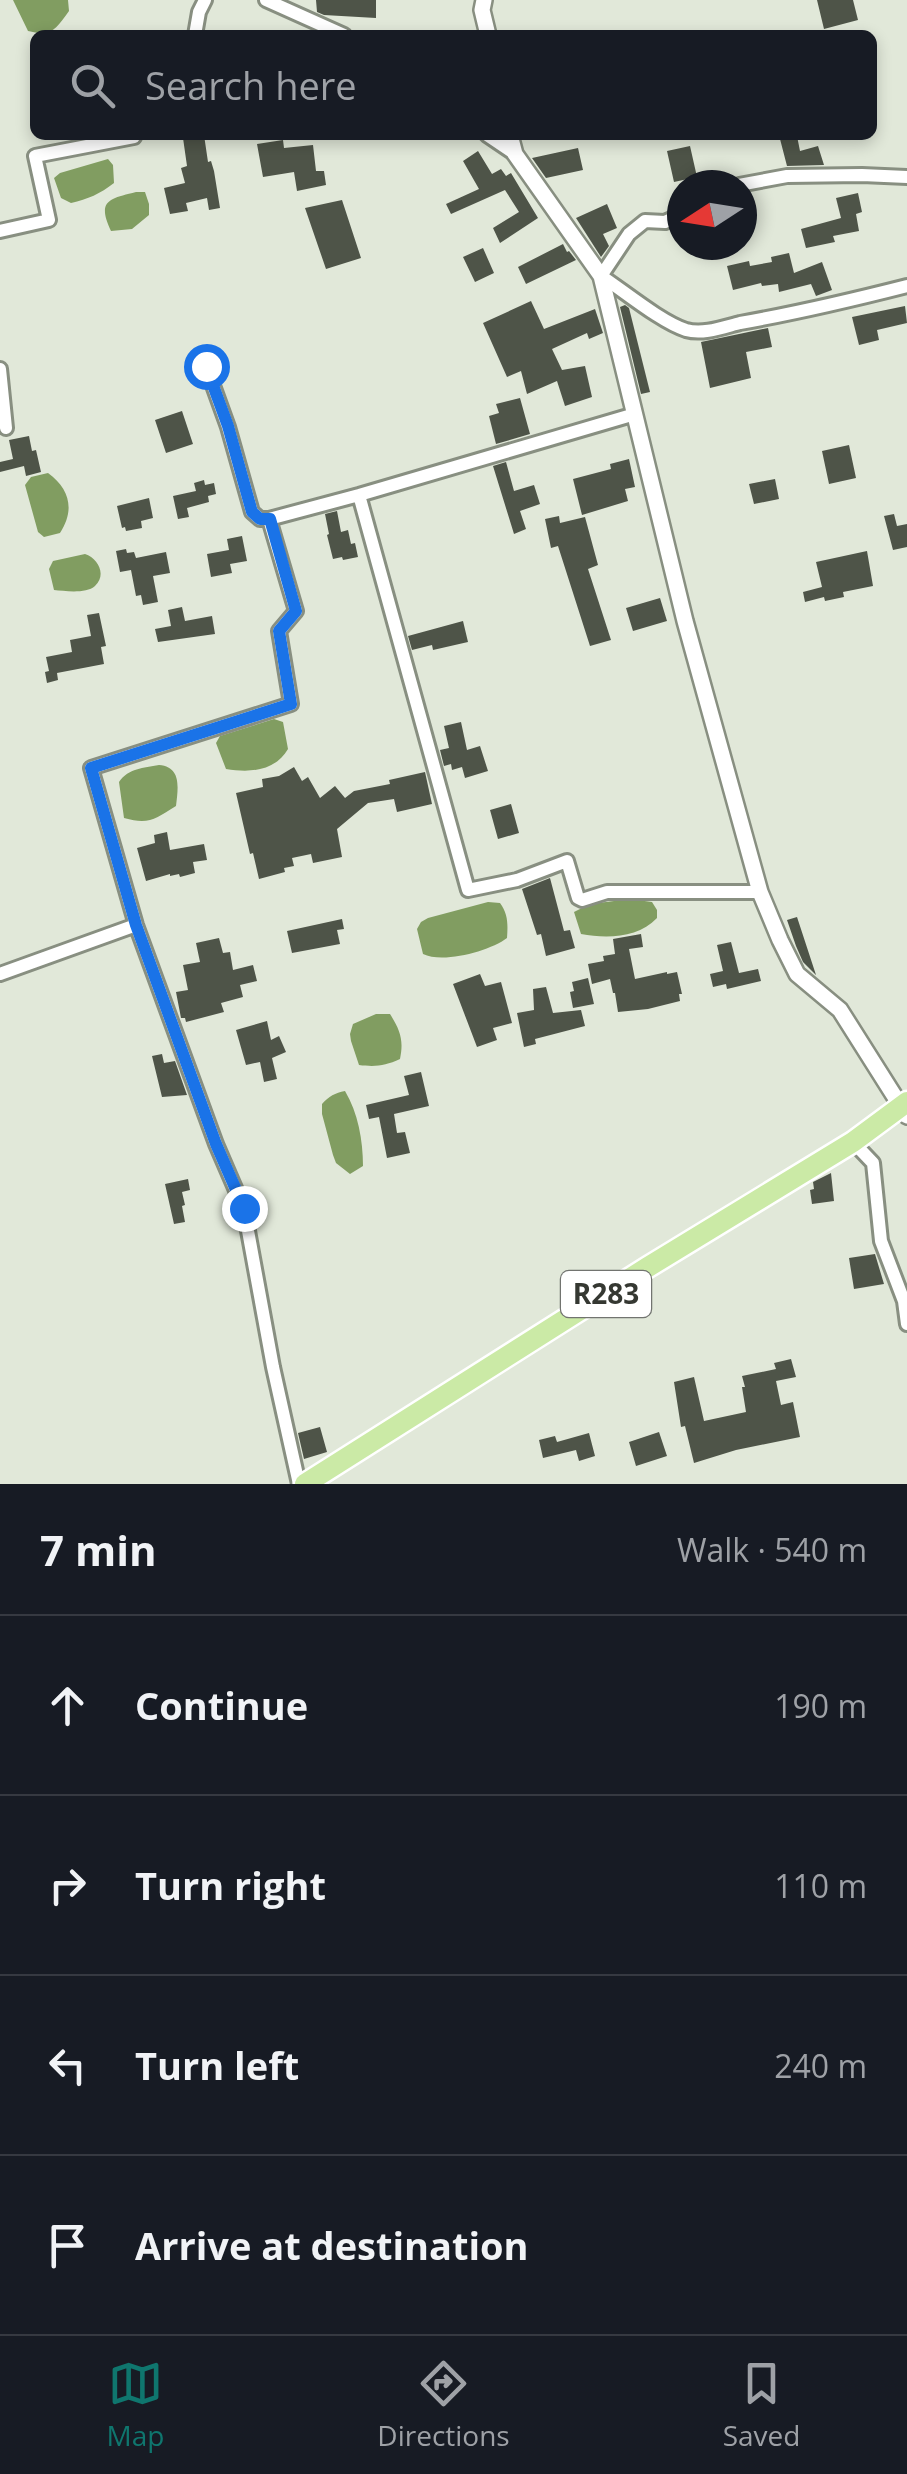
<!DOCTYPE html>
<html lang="en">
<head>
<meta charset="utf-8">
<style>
  body { margin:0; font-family:"Open Sans",sans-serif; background:#20242c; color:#f1f3f6 }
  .compass { position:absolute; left:667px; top:170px; width:90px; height:90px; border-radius:50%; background:#171b24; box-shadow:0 5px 15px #0003; rotate:258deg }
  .stop { position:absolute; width:30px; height:30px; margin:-22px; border:8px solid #1a73e8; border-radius:50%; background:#fff }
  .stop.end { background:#1a73e8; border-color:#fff; box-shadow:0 2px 10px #0008 }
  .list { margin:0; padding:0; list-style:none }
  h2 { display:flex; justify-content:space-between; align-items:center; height:130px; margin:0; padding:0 40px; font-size:42px }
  h2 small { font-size:32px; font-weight:400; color:#9ea1a6 }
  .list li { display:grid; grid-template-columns:65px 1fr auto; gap:30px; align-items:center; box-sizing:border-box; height:180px; padding:0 40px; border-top:2px solid #363941 }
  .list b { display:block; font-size:38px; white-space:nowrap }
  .list em { font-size:32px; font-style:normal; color:#9ea1a6 }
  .icon { flex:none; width:55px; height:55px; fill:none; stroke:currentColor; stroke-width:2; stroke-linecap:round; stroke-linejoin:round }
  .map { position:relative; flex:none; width:907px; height:1484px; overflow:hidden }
  .search { position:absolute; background:#171b24; box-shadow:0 5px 15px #0003; left:30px; right:30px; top:30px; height:110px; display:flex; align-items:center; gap:25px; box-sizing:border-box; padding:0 35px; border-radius:15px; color:#9ea1a6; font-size:38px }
  .sheet { height:850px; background:#171b24 }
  nav { display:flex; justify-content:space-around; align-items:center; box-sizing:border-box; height:140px; border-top:2px solid #363941; background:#171b24; font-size:28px; color:#9ea1a6 }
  nav a { display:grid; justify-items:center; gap:5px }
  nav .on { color:#0f766e }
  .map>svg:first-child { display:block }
  .water { fill:#819d61 }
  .building { fill:#4e5448 }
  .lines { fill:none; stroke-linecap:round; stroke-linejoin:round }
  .minor-casing { stroke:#888f81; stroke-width:18 }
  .tertiary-casing { stroke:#888f81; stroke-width:20 }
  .primary-casing { stroke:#fff; stroke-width:25 }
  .minor { stroke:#fff; stroke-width:12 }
  .tertiary { stroke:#fff; stroke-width:15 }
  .primary { stroke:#cbeaa6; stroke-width:20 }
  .route { stroke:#1a73e8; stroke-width:12 }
  .labels { text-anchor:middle; stroke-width:10; stroke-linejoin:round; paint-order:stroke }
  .shield { fill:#fff; stroke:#727470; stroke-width:2.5 }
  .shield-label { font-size:28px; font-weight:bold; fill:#353832 }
</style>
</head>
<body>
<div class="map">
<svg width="907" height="1484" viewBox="0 0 907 1484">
  <rect width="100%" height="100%" fill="#e1e8d9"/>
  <path class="water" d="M13 0H68L69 11C56 29 52 37 28 31Z
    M108 159 113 165 114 183C100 194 88 199 71 203L61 198 54 178 60 173Z
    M136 192H145L149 204V215L132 229 111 231C97 201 108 199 136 192Z
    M48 473C70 489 75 510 60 533L44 537 38 532 25 485 31 477Z
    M85 554C98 558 107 575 95 586 86 594 65 591 54 590L49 569 53 561Z
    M274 719 283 722 288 749C275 771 251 773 226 769L216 743 220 736Z
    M159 765C182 767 178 788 176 806 155 819 149 825 124 818L119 782C129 768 143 768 159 765Z
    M630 899 652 902 657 910V918C638 938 607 939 581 934L574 912 590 904Z
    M488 902 500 903C508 914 508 924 507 938 490 951 443 964 423 954L417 929 421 922 428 918Z
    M376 1014H390C400 1030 404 1040 400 1059 385 1066 375 1067 359 1065L351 1041 350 1034 353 1024Z
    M345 1091C358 1113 363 1140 363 1166L350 1174 336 1163 333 1155 322 1114V1104C329 1096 335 1093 345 1091Z"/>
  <path class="building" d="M316 0H376V18L324 15 317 12Z
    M817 0H853L858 20 824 29Z
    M204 135 208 162 211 161 214 171 220 208 209 210 207 198 186 203 188 211 170 214 164 188 185 183 181 168 187 166 183 138Z
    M797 136 800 151 818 146 824 165 787 166 780 139Z
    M283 140 284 148 313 145 316 171H324L326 185 297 191 294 172 263 177 257 144Z
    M690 146 697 177 674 182 667 151Z
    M578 148 583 170 546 178 532 158Z
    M478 151 492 174 501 169 506 176 511 173 538 218 500 243 493 228 519 212 505 190 451 214 446 204 479 189 463 161Z
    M858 193 862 212 856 214 859 231 833 236 835 242 806 248 801 229 841 218 836 198Z
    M342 200 361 258 326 269 305 208Z
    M607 204 617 228 603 234 609 246 601 257 576 218Z
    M563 244 567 252 569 251 576 260 526 284 518 267Z
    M483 248 494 273 475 282 463 257Z
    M789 253 794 273 822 262 832 290 816 296 811 284 779 292 778 284 762 286 761 283 733 290 727 266 749 261 750 266 772 262 771 257Z
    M531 301 544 329 595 309 603 333 589 339 587 333 552 349 562 370 585 366 592 397 565 406 557 381 527 394 521 371 507 377 483 323Z
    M625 305 629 308 650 392 641 394 620 307Z
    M905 306 907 323 877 330 879 340 859 345 852 317Z
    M768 328 772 347 746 352 751 378 710 388 701 342Z
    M520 398 530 434 496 444 489 416 499 413 496 404Z
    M182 411 193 444 166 453 155 420Z
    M29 436 32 451 36 450 41 472 26 476 24 466 0 472V462L13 459 9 440Z
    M849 445 856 478 829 484 822 451Z
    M629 459 635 487 625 489 628 501 582 515 573 479 611 469 610 464Z
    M506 462 514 491 534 485 540 504 520 511 526 529 514 534 493 466Z
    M775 479 779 499 754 504 749 484Z
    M204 480 205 485 214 483 216 494 208 496 209 502 187 508 189 517 178 519 173 496 196 491 194 483Z
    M149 498 153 518 141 521 142 528 126 531 125 527 122 528 117 506Z
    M337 511 341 532 348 530 351 544 355 543 358 557 343 560 342 557 333 559 327 535 329 534 325 514Z
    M894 514 897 526 907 524V547L893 550 884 516Z
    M559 516 560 523 585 517 598 565 588 569 611 640 590 646 558 546 551 548 545 519Z
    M242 536 247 561 230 564 232 573 211 577 207 554 229 550 227 539Z
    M126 549 127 553 134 552 136 558 166 552 170 573 153 576 158 602 143 605 141 595 136 596 131 570 120 572 116 551Z
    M867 551 873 586 843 592 844 597 825 601 824 597 805 602 803 592 822 587 816 562Z
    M660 598 667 621 633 631 626 608Z
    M182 607 185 621 212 616 215 634 158 642 155 629 171 626 168 610Z
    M99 613 106 646 101 647 104 664 57 673 58 680 47 683 45 672 49 671 46 657 72 652 70 640 91 636 87 615Z
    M463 621 468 642 433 650 432 645 412 650 408 636Z
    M461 722 467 750 480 746 488 771 465 778 462 767 452 770 451 764 444 766 440 750 449 748 444 726Z
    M294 767 302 781 308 777 320 798 335 786 345 798 354 791 390 784 389 780 425 772 432 804 397 812 394 799 368 803 337 829 342 857 313 863 311 854 292 858 294 866 284 868 285 872 259 879 253 853 250 854 236 793 263 787 262 779 279 776Z
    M511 804 519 833 498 839 490 810Z
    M167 832 170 850 204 844 207 860 193 862 195 873 180 877 179 874 170 876V874L146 881 137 848 155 843 154 835Z
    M550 878 564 931 570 930 575 948 546 956 541 934 537 935 522 889Z
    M797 917 816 975 803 962 796 946 787 920Z
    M342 919 344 929 337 930 340 944 292 953 287 931Z
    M641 934 643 947 629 949 635 979 667 972V974L677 972 682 994H679L680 1001 648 1009 618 1012 615 993H613L610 979 592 984 588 964 604 961 603 956 615 954 613 939Z
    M219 938 223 953 230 952 233 970 253 965 257 981 240 985 243 997 221 1003 224 1012 186 1022 185 1018H181L176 992 188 990 183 965 200 962 196 943Z
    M731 942 739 973 758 969 761 981 727 989 726 984 713 987 710 974 723 971 717 945Z
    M480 974 485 986 501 982 512 1023 493 1028 497 1040 477 1047 453 984Z
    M588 978 594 1004 573 1008 570 992 574 991 572 982Z
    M546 987 553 1013 581 1010 585 1026 535 1039 536 1044 524 1047 517 1013 534 1010 533 989Z
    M267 1021 271 1040 279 1036 286 1052 272 1058 277 1079 264 1082 260 1062 246 1065 236 1030Z
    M162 1054 164 1063 175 1061 187 1095 162 1097 152 1056Z
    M421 1072 429 1106 394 1114 397 1133 405 1132 410 1153 387 1158 379 1117 369 1119 366 1105 409 1095 404 1076Z
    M831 1173 834 1201 812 1204 810 1190 814 1189 813 1182Z
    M188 1179 190 1190 182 1192 185 1205 182 1206 185 1222 174 1224 165 1184Z
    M875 1254 884 1284 854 1289 849 1258Z
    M791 1359 796 1377 776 1381 781 1405 793 1402 800 1437 736 1450 694 1463 685 1426 681 1427 674 1382 694 1377 704 1421 746 1412 742 1387H745L742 1376 776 1369 774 1363Z
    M320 1427 327 1452 304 1459 298 1433Z
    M659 1432 667 1456 636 1466 629 1442Z
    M589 1433 595 1456 579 1461 576 1450 543 1458 539 1440 555 1436 557 1442Z"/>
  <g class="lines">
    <defs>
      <path id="minor" d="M266 0 344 35
        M195 35 199 12 205 0
        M487 135 515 154
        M739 185 787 176 862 175 907 177
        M682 214 665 222 645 221 629 234 601 276C624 291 661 322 686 330 703 335 724 327 740 323 796 313 852 300 907 286
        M0 231 49 220 35 156 134 137 135 135
        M206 366 228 427 252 512 260 519H269L359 495 635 414
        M0 369 6 428
        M359 495 468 890 517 880 567 861 578 898 582 900 607 892H760
        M269 519 296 611 279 631 291 704 91 768 136 925 216 1144 244 1209 273 1367 299 1484
        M0 974 136 925
        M853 1142 873 1163 881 1241 904 1301 907 1324"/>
      <path id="tertiary" d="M484 0 482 10 488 35
        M510 135 515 154 601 276 685 621 760 892 780 940 797 974 840 1010 907 1116"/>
      <path id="primary" d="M305 1484 648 1267 853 1142 907 1102"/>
    </defs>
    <use href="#minor" class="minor-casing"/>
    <use href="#tertiary" class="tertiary-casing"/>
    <use href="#primary" class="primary-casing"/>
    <use href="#minor" class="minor"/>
    <use href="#tertiary" class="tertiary"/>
    <use href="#primary" class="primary"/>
  </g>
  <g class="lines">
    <path class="route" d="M206 366 228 426 252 512 260 519H270L296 611 279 631 291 704 91 768 136 925 216 1144 244 1208"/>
  </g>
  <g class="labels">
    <rect class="shield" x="561" y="1271" width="90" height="46" rx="8"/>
    <g class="shield-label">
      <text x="606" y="1304">R283</text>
    </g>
  </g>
</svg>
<svg class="compass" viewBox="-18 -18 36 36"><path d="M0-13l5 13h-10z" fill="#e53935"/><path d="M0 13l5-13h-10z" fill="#9ea1a6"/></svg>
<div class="stop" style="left:206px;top:366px"></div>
<div class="stop end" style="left:244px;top:1208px"></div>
<div class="search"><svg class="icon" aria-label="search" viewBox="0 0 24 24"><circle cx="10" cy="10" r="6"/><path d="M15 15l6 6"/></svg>Search here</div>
</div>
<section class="sheet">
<h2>7 min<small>Walk · 540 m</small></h2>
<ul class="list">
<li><svg class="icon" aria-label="ahead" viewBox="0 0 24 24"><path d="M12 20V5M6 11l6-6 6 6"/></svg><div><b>Continue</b></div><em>190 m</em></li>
<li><svg class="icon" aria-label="right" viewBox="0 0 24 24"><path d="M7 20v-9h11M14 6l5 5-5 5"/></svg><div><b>Turn right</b></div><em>110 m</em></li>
<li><svg class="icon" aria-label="left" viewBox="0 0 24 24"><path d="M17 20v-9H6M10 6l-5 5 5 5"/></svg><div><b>Turn left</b></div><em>240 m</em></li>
<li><svg class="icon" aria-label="arrive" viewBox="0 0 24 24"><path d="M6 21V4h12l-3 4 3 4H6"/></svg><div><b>Arrive at destination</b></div></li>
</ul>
</section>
<nav>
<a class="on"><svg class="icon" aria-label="map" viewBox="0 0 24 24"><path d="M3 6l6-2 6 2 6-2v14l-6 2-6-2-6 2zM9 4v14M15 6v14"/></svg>Map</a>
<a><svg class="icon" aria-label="directions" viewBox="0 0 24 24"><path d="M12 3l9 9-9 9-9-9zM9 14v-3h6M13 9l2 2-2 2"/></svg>Directions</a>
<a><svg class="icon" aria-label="saved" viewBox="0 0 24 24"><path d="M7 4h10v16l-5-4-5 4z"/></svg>Saved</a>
</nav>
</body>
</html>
